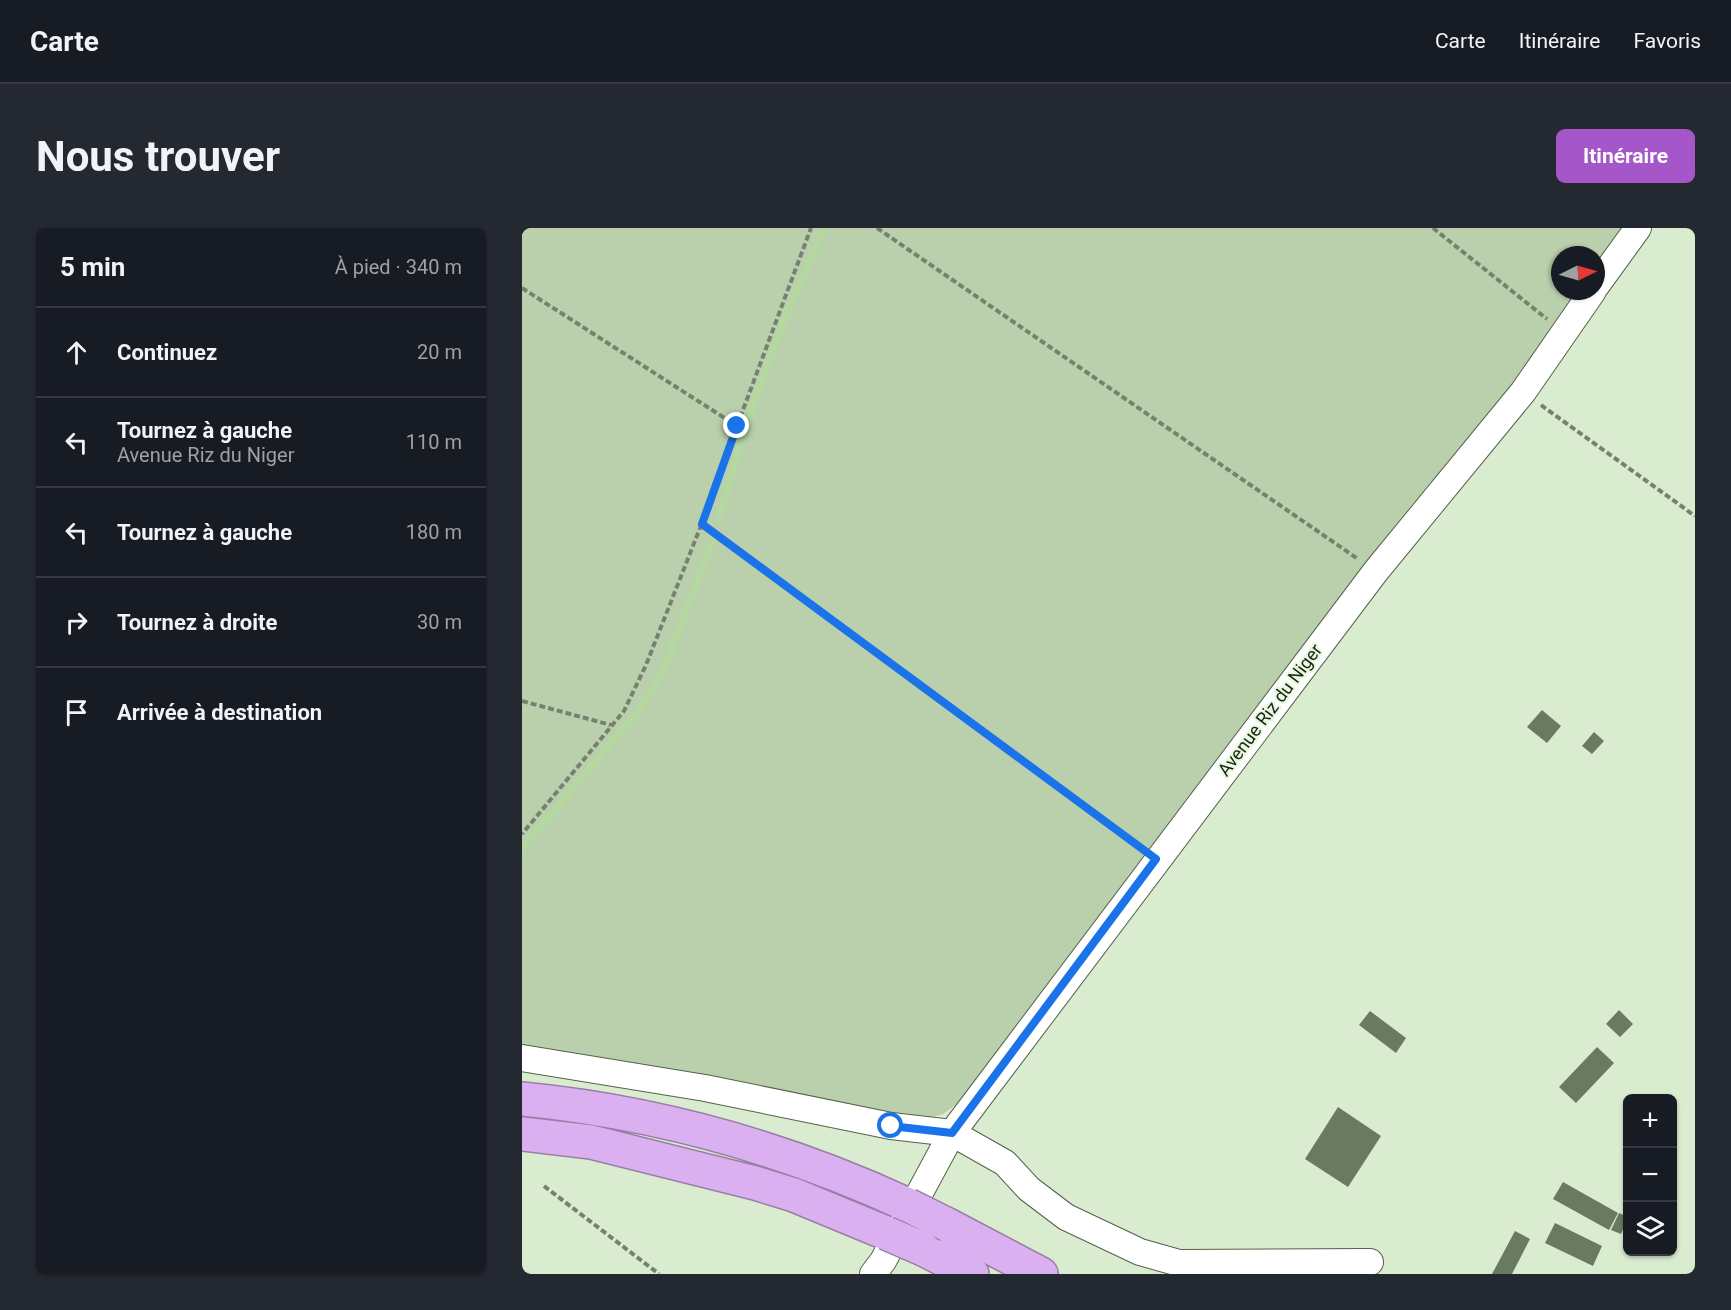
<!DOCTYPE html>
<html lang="fr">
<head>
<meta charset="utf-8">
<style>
  body { margin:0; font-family:Roboto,sans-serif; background:#242831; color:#f1f3f6 }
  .controls { position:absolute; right:18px; bottom:18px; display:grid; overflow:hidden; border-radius:9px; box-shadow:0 2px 4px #0004 }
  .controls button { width:54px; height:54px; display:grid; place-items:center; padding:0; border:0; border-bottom:2px solid #363941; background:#171b24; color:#f1f3f6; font:30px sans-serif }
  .compass { position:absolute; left:1029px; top:18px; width:54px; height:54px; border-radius:50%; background:#171b24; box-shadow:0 2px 4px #0004; rotate:85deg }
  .stop { position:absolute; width:18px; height:18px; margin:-14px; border:4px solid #1a73e8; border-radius:50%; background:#fff }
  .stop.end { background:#1a73e8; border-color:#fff; box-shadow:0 2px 6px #0008 }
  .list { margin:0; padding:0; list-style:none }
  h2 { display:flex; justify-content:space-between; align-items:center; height:78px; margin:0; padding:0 24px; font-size:26px }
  h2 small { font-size:20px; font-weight:400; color:#9ea1a6 }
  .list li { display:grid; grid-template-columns:39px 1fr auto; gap:18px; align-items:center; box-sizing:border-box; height:90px; padding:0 24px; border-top:2px solid #363941 }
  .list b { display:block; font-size:22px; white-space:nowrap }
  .list p { margin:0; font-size:20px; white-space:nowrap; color:#9ea1a6 }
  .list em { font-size:20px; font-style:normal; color:#9ea1a6 }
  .icon { flex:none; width:33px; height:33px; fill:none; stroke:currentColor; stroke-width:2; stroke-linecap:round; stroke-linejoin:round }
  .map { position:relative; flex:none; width:1173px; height:1046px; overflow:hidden; border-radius:9px }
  header { display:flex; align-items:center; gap:36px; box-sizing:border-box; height:84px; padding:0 30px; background:#171b24; border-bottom:2px solid #363941 }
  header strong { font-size:28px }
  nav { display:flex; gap:33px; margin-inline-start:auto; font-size:21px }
  .intro { display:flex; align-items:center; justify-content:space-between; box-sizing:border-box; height:144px; padding:0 36px }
  h1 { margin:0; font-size:42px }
  .button { padding:15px 27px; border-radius:9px; background:#a557c9; color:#fff; font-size:21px; font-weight:700 }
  main { display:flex; gap:36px; padding:0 36px }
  aside { flex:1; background:#171b24; border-radius:9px; box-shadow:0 2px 4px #0004 }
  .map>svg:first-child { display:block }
  .green { fill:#bad0ad }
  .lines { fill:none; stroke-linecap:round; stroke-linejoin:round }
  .stream { stroke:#b4d8a0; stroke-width:7 }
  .building { fill:#6a7961 }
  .street-casing { stroke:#53624a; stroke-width:28 }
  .highway-casing { stroke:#987fa5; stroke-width:36 }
  .path { stroke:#76826f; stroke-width:4; stroke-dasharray:6 3; stroke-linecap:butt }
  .street { stroke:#fff; stroke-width:26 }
  .highway { stroke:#dab0f1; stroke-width:33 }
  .highway-bridge-casing { stroke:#987fa5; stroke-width:36; stroke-linecap:butt }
  .highway-bridge { stroke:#dab0f1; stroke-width:33 }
  .route { stroke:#1a73e8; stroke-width:8 }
  .labels { text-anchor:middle; stroke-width:4.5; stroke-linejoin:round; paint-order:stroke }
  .street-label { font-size:18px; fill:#1c2319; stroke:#e7f9de }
</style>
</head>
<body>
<header>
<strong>Carte</strong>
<nav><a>Carte</a><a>Itinéraire</a><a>Favoris</a></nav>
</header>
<div class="intro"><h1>Nous trouver</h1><a class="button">Itinéraire</a></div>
<main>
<aside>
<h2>5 min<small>À pied · 340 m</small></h2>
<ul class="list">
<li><svg class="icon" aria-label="ahead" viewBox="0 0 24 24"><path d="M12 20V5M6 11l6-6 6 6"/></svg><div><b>Continuez</b></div><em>20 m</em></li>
<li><svg class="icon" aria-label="left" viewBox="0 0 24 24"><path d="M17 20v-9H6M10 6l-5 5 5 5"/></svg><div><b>Tournez à gauche</b><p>Avenue Riz du Niger</p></div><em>110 m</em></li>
<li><svg class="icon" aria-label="left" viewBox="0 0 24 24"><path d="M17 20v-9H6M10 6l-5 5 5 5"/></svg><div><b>Tournez à gauche</b></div><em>180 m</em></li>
<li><svg class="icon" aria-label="right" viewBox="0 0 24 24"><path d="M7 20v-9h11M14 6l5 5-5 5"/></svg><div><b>Tournez à droite</b></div><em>30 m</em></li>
<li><svg class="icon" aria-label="arrive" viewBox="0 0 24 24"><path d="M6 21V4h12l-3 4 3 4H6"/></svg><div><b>Arrivée à destination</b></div></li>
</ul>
</aside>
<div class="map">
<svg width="1173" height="1046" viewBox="0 0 1173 1046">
  <rect width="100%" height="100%" fill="#daecd0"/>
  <path class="green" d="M0 0H1105L1074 44V27H1038V63H1060L976 182 443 870 421 886 401 892 0 822Z"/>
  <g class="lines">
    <path class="stream" d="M198 289C224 189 259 93 303 0
      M0 621 117 482 140 446 192 310"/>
  </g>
  <path class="building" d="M1020 482 1039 498 1025 515 1005 499Z
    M1072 504 1082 513 1070 526 1060 518Z
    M1097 782 1111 796 1098 809 1084 796Z
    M848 783 884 810 874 825 837 797Z
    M1075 819 1092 835 1054 875 1037 859Z
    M816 879 859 908 826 959 783 931Z
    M1041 954 1096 985 1087 1002 1031 971Z
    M1097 985 1106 989 1099 1006 1089 1002Z
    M1033 995 1080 1018 1071 1038 1023 1015Z
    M993 1003 1008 1011 990 1046H970Z"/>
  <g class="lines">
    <defs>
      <path id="street" d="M1074 58 1116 0
        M0 830 183 860 369 898 430 905 483 935 507 961 544 989 618 1024 657 1035 848 1034
        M351 1046 361 1033 430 905 854 343 1001 164 1071 63"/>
      <path id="highway" d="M0 871C133 884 265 921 386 977
        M0 906 69 914 233 955 272 967 364 1005
        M426 997 519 1046
        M401 1021 450 1046"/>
    </defs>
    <use href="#street" class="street-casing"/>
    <use href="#highway" class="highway-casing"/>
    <path class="path" d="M355 0 836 331
      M911 0 1025 91
      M0 60 215 198 180 295 124 437 102 483 0 606
      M1019 177 1173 288
      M215 198 289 0
      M180 295 619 619
      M0 473 89 497
      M22 958 137 1046"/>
    <use href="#street" class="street"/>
    <use href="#highway" class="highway"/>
    <defs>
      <path id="highway-bridge" d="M386 977 426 997
        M364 1005 401 1021"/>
    </defs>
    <use href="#highway-bridge" class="highway-bridge-casing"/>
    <use href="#highway-bridge" class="highway-bridge"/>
  </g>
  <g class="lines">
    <path class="route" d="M215 198 180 296 634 631 430 905 369 898"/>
  </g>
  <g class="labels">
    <g class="street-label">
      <text transform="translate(748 482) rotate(-53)" y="6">Avenue Riz du Niger</text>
    </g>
  </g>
</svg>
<div class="controls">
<button>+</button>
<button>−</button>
<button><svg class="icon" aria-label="layers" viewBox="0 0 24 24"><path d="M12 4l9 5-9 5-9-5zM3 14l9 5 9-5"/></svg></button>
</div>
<svg class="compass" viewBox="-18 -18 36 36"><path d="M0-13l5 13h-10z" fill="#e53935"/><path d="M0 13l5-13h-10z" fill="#9ea1a6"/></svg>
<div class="stop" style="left:369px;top:898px"></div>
<div class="stop end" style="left:215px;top:198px"></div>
</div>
</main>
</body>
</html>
